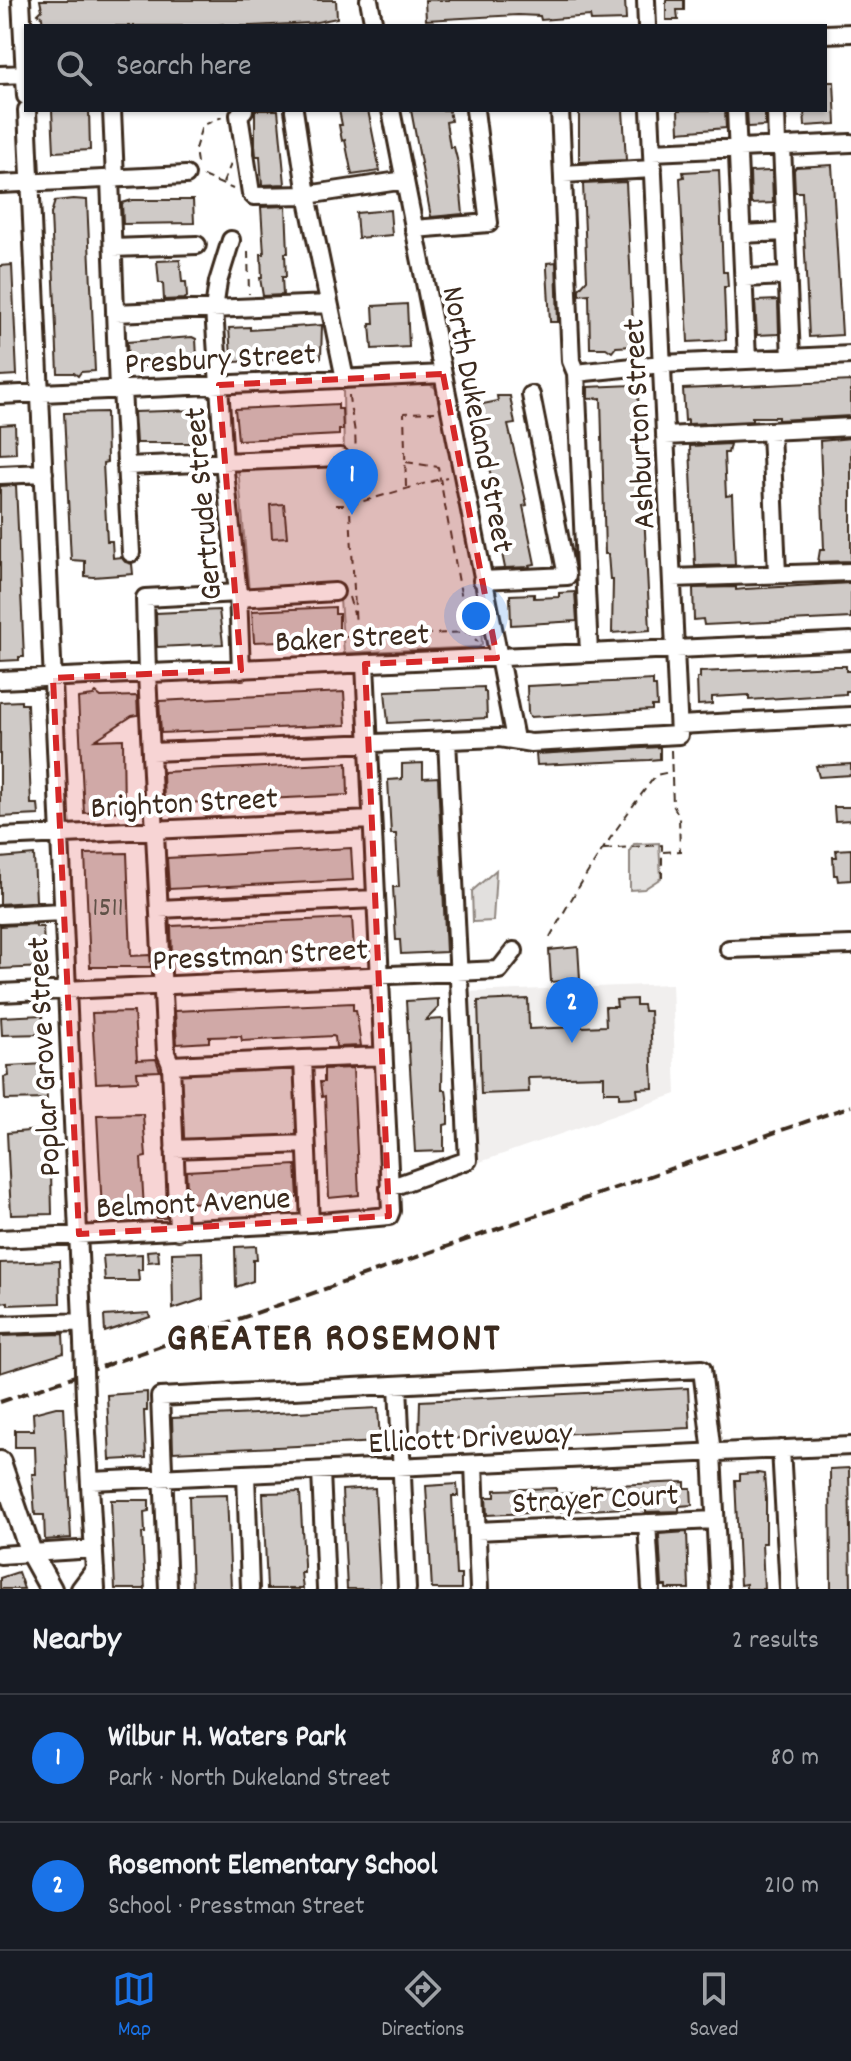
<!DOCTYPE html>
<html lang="en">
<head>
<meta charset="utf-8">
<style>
  body { margin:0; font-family:Dekko,sans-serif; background:#242831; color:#f1f3f6 }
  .you { position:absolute; left:476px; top:616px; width:28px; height:28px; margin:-20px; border:6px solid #fff; border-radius:50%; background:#1a73e8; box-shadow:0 0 0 12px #1a73e833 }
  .badge { display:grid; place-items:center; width:52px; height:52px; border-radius:50%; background:#1a73e8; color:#fff; font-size:26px; font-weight:700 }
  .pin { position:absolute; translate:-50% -66px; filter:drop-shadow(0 2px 4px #0008) }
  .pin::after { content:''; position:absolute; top:42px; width:28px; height:24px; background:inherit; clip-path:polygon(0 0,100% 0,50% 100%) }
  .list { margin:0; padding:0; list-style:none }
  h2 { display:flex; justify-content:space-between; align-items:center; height:104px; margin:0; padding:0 32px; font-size:34px }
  h2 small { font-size:26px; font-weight:400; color:#9ea1a6 }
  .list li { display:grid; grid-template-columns:52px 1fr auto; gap:24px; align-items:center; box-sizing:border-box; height:128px; padding:0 32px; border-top:2px solid #363941 }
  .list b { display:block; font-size:30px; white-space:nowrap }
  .list p { margin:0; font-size:26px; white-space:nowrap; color:#9ea1a6 }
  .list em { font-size:26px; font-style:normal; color:#9ea1a6 }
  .icon { flex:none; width:44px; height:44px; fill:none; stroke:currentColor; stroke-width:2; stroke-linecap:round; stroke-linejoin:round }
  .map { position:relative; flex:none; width:851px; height:1589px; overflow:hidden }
  .search { position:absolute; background:#171b24; box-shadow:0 2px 6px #0004; left:24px; right:24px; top:24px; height:88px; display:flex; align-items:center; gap:20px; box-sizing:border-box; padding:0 28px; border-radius:0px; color:#9ea1a6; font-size:30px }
  .sheet { height:360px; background:#171b24 }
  nav { display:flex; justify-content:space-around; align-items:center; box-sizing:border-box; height:112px; border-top:2px solid #363941; background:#171b24; font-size:22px; color:#9ea1a6 }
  nav a { display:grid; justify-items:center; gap:4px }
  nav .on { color:#1a73e8 }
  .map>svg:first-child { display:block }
  .built { fill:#f1efee }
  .green { fill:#e2e0de; stroke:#8e857e; stroke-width:2 }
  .building { fill:#cfcac7; stroke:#3b2a1e; stroke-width:2 }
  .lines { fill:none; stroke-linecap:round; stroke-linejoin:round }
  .minor-casing { stroke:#3b2a1e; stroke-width:22 }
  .major-casing { stroke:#3b2a1e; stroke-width:26 }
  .path { stroke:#3b2a1e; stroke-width:2; stroke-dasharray:8 6; stroke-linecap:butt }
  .minor { stroke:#fff; stroke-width:16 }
  .major { stroke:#fff; stroke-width:20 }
  .rail { stroke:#3b2a1e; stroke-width:4; stroke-dasharray:12 6; stroke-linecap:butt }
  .minor-bridge-casing { stroke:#3b2a1e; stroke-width:22; stroke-linecap:butt }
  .minor-bridge { stroke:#fff; stroke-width:16 }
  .marked { fill:#d62828; fill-opacity:0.2; stroke:#d62828; stroke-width:6; stroke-dasharray:16 10; stroke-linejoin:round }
  .labels { text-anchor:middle; stroke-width:8; stroke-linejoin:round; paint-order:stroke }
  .number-label { font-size:28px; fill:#605248 }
  .street-label { font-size:32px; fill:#3b2a1e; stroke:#fff }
  .district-label { font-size:40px; font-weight:bold; letter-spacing:2px; fill:#3b2a1e; stroke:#fff }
</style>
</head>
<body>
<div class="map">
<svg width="851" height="1589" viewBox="0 0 851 1589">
  <rect width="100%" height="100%" fill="#fff"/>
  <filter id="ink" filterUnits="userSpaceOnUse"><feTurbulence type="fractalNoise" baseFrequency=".0125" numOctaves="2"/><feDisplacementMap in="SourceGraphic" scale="16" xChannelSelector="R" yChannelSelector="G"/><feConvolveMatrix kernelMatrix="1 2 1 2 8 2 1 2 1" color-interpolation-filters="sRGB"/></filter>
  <g filter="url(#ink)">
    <path class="built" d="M672 984 676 1094 474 1164 467 992Z"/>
    <path class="green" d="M429 384 437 389 479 594 482 644 479 647 344 653 339 586 249 591 238 467 344 463 343 389Z
      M659 843 661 878 644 889 630 890V850L634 844Z
      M496 870 493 921 473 922 472 891Z
      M298 1062 302 1135 181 1142 177 1068Z"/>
    <path class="building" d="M40 0H336L337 18 312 23 252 26H225L223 24 213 26H43L42 17 38 14 42 10Z
      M425 0H625L626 20 591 21 590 16 541 20 540 16 518 15 426 20Z
      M666 0H684V10H677L678 20H666Z
      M825 82H834L836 124 805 126 804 110H825Z
      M52 110H89L90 150 54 152Z
      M255 110H278L285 184 262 185 260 156H256L255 145Z
      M339 110H368L380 171 352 175 345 140 342 141 339 125H342Z
      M411 110H449L451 121 446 122 450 147H454L458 163 463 214 431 217Z
      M579 110H623L626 160 579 162Z
      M678 110H725L726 128 679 132Z
      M747 110H765V126L748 127Z
      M832 165 842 335 809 337 802 192H795L794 170 796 167Z
      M719 170 723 272H727L728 287H724L726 340 688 342 680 178 684 177 683 172Z
      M770 171H772L773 203 751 204 750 172Z
      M626 182 634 346 616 347 612 352 606 348H590L589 294 579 295V289L587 280 583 184Z
      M73 199 87 200 95 371 81 372 78 376 74 373H58L51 214 55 201Z
      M132 200H193L194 223 123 224 122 203Z
      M286 206 288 253H285L286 277H282L283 295 263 296 260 278H262L261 254H264L261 207Z
      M390 210 392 235 358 238 356 213Z
      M180 260 182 282H186L187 297 184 299 164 300 163 283H159L157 261Z
      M556 262 558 322H550L547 269V263Z
      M12 265 17 375 0 376V266Z
      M778 300 779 334 757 335 755 301Z
      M407 304 409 347 372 349 370 324H374L373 306Z
      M322 325 321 358 235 362V356H231L229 328 250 327V330Z
      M192 337 196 339 197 358H194V364L128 367 127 342Z
      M851 381V416L778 420V417H752V421L688 424V420L685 421 683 389Z
      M633 385V395H638L650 630 612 633 613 580H610L608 554H605L601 398 588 399V387Z
      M497 396H510L515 424 508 425 527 505 523 506 535 564 529 565 530 567 505 568 496 524 500 523 494 488 474 408 478 407V405L498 401Z
      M338 404V409H342L343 430H339V435L238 440 235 409Z
      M198 410 199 436H196V443H136L134 412Z
      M106 412 107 462 103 463 107 541H112L113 558 121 557 125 562 132 564 133 574 93 577 85 576V561L71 560 64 413Z
      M15 424 16 453 0 454V425Z
      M851 438V561L818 562 820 550H824L820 441Z
      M730 444 728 453H724L726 496 732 495 735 565 695 566 690 446Z
      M16 485 24 657H19V660L0 661V486Z
      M284 504 287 537 272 538 270 505Z
      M851 583V618L704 625 703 619 694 620 693 588 736 587V590L745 589Z
      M575 592 577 621 511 625 510 595 534 594V598L559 597V593Z
      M335 607V614H339V633H336V639L254 642 252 611Z
      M219 610 223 644 157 647 156 613Z
      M835 666H846V671H851V691H846V694L749 700V695L712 697V704L698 705 697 678H700V672Z
      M653 680V686H656L657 706H652V710L530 717 528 712 527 686Z
      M484 687V692H486L487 718 388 723 385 691Z
      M344 692 346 725 161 733 159 701Z
      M96 693 101 697 137 696 138 715 132 716 95 740 123 739 124 811 84 813 78 698 93 696Z
      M21 701V704H27L31 804H38L39 815 0 817V702Z
      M660 747V759L649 760 537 765 536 754Z
      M347 763 348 795 164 804 163 772Z
      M423 763V778L438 777 446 952 401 954 400 940H396L393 887H399L396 834H391L388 780 402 779V764Z
      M851 764V775L819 777 816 766Z
      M834 807H851V820L835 821Z
      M351 848 353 880 169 889 167 858Z
      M851 849V880L838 881 837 875H834L833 857H837L836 850Z
      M127 853 131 956 150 955 151 967H90L85 854Z
      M34 855 36 901H44L0 904V858Z
      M352 918 354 949 172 958 171 926Z
      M36 924V927H43L45 967 0 969V926Z
      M578 947 580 979 551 982 549 950Z
      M438 999V1008L426 1020 443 1019 442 1090H446L448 1105V1124L444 1125V1151L415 1152 406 1001Z
      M528 999 529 1029 606 1026 605 1007H617L616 1000 636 999V1005H643L644 1011H650L653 1088 637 1089 638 1097 619 1098V1092H604V1076L528 1078 529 1092 481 1094 478 1001Z
      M353 1003V1010H356L361 1046 336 1047 335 1037 333 1036 242 1041 241 1036 209 1037V1042L177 1044 175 1011Z
      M134 1012 137 1060 156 1059 160 1071 137 1072 138 1081 96 1083 92 1013Z
      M42 1015 44 1034 2 1035 1 1017Z
      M45 1064 47 1099 5 1100 4 1077 9 1076 8 1066Z
      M353 1068 359 1195 329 1198 325 1096 322 1097 320 1082H324V1069Z
      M143 1114 146 1157 141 1158 144 1209 102 1211 97 1115Z
      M50 1129 52 1214 11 1215 7 1133Z
      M296 1165 298 1197 296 1198 188 1203 186 1171Z
      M166 1199V1218H157V1200Z
      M256 1246 257 1260H253V1281L236 1287 235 1247Z
      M158 1250 159 1261 148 1262 147 1251Z
      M202 1252 203 1299 173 1309 172 1253Z
      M142 1254V1270H138L139 1281H105L103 1256Z
      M59 1261 60 1303 8 1305V1302L0 1303V1263Z
      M149 1313 150 1317 105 1332 104 1316Z
      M63 1334 64 1353 0 1373V1336Z
      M688 1388 690 1428 419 1440 420 1401Z
      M147 1392V1411H144L146 1458 110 1460 107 1395Z
      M56 1407H64L71 1538 45 1540 44 1515H35L32 1474H36L35 1447H15V1430H34L33 1413Z
      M378 1408 380 1442 173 1452 172 1418Z
      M849 1468 851 1589H831L830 1469Z
      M758 1473 764 1474 766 1498V1543H762L764 1589H746V1584L740 1585 735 1480H740V1474Z
      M685 1482V1488H691L692 1505 679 1506V1511L646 1512V1507L487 1515 486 1497H495V1490L556 1488V1494L591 1492V1486Z
      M457 1484 458 1496H452L456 1575H461V1589H432L426 1486Z
      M375 1488 380 1589H347L342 1490Z
      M300 1492 304 1564V1573H301L303 1589H267L263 1493Z
      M227 1495 231 1589H192L189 1496Z
      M111 1500H149V1511L144 1512 145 1533H142L145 1589H115Z
      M687 1532 689 1589H666V1586H662L659 1534Z
      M18 1572 24 1589H0V1578Z"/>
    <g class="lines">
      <defs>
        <path id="minor" d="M21 0 26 96
          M369 0 374 26
          M646 0 647 26
          M825 34 851 33
          M0 75 26 74
          M27 110 83 1342
          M112 110 115 179
          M244 110 239 115 251 193 254 196 307 195 405 180
          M294 110 307 195 345 379
          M391 110 515 739
          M560 110 571 361 576 373 589 653
          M736 110 747 360
          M776 110 777 146
          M782 146 791 358
          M652 152 851 143
          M563 174 653 169
          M110 179 118 389
          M0 184 186 175
          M414 229 489 223 475 110
          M742 234 786 232
          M231 240 218 282 214 309 224 462 238 593 241 670
          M113 248 197 245
          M744 278 788 276
          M115 313 329 304
          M576 373 662 364 851 355
          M122 389 131 553
          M0 395 443 374
          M771 431 777 574
          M665 436 851 427
          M126 466 340 457
          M0 475 44 473
          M672 578 851 572
          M482 580 567 576 531 395
          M238 598 335 592
          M0 680 851 641
          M679 725 851 716
          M151 752 499 738 531 743 679 735 650 110
          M0 837 371 820
          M159 909 375 899
          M0 915 63 912
          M729 949 851 945
          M0 993 499 970 514 951
          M303 1059 383 1056
          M171 1065 166 1053 147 674 145 598 238 593
          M174 1149 306 1144
          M389 1188 468 1160 447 740
          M178 1231 171 1065 303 1059 310 1223
          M0 1239 310 1223 389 1216 391 1211 365 664
          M0 1325 82 1322
          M398 1385 407 1589
          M85 1398 96 1589
          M781 1449 789 1589
          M474 1464 479 1589
          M321 1471 326 1589
          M246 1474 250 1589
          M91 1481 851 1446
          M647 1523 651 1589
          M477 1531 715 1520
          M0 1555 94 1549
          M80 1589 95 1569
          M168 1589 160 1397 702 1369 712 1453 719 1589"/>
        <path id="major" d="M0 1462 31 1553 51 1589"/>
      </defs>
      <use href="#minor" class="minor-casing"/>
      <use href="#major" class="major-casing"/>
      <path class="path" d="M197 163 195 149 202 126 222 117
        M203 176 233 189
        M223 183 231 164
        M248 251 249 294
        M349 395C350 415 359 435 354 455
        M406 462 438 467 468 632 478 642
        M348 471 357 649
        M406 487 404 413 435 412
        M336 505H350L447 477
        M349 597 354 614
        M340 634 349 638 468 632
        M671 750 673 805 679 816 680 851
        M604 849 662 845V877
        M663 852 682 851
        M550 937C581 880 616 827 656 775L670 772"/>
      <use href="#minor" class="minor"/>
      <use href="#major" class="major"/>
      <path class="rail" d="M0 1402 851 1106"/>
      <defs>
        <path id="minor-bridge" d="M83 1342 85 1398"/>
      </defs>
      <use href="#minor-bridge" class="minor-bridge-casing"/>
      <use href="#minor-bridge" class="minor-bridge"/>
    </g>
  </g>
  <path class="marked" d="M443 374 497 658 365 664 389 1216 79 1234 53 678 241 670 219 385Z"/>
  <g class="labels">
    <g class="number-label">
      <text x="108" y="915">1511</text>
    </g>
    <g class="street-label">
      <text transform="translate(220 357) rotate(-3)" y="11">Presbury Street</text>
      <text transform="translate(480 419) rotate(79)" y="11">North Dukeland Street</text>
      <text transform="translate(637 424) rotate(-93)" y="11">Ashburton Street</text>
      <text transform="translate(201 504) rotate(-95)" y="11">Gertrude Street</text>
      <text transform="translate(352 636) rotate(-3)" y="11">Baker Street</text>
      <text transform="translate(184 801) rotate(-3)" y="11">Brighton Street</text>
      <text transform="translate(260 953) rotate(-3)" y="11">Presstman Street</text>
      <text transform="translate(42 1057) rotate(-93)" y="11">Poplar Grove Street</text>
      <text transform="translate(193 1201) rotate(-3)" y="11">Belmont Avenue</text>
      <text transform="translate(470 1436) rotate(-3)" y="11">Ellicott Driveway</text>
      <text transform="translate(595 1497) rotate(-3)" y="11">Strayer Court</text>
    </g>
    <g class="district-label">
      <text x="334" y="1349">GREATER ROSEMONT</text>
    </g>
  </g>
</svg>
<div class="you"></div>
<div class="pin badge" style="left:352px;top:515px">1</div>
<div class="pin badge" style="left:572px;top:1043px">2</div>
<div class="search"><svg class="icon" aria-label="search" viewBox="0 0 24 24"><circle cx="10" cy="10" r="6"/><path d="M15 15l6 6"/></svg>Search here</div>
</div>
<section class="sheet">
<h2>Nearby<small>2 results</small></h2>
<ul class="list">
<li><span class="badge">1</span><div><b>Wilbur H. Waters Park</b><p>Park · North Dukeland Street</p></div><em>80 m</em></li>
<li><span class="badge">2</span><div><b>Rosemont Elementary School</b><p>School · Presstman Street</p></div><em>210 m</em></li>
</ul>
</section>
<nav>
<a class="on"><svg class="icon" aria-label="map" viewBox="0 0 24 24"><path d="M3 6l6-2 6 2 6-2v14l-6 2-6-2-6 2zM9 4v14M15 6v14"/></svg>Map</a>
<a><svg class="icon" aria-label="directions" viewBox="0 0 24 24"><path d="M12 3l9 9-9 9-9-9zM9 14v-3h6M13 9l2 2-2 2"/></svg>Directions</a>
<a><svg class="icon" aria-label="saved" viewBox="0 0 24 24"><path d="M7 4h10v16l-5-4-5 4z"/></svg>Saved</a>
</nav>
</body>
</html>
